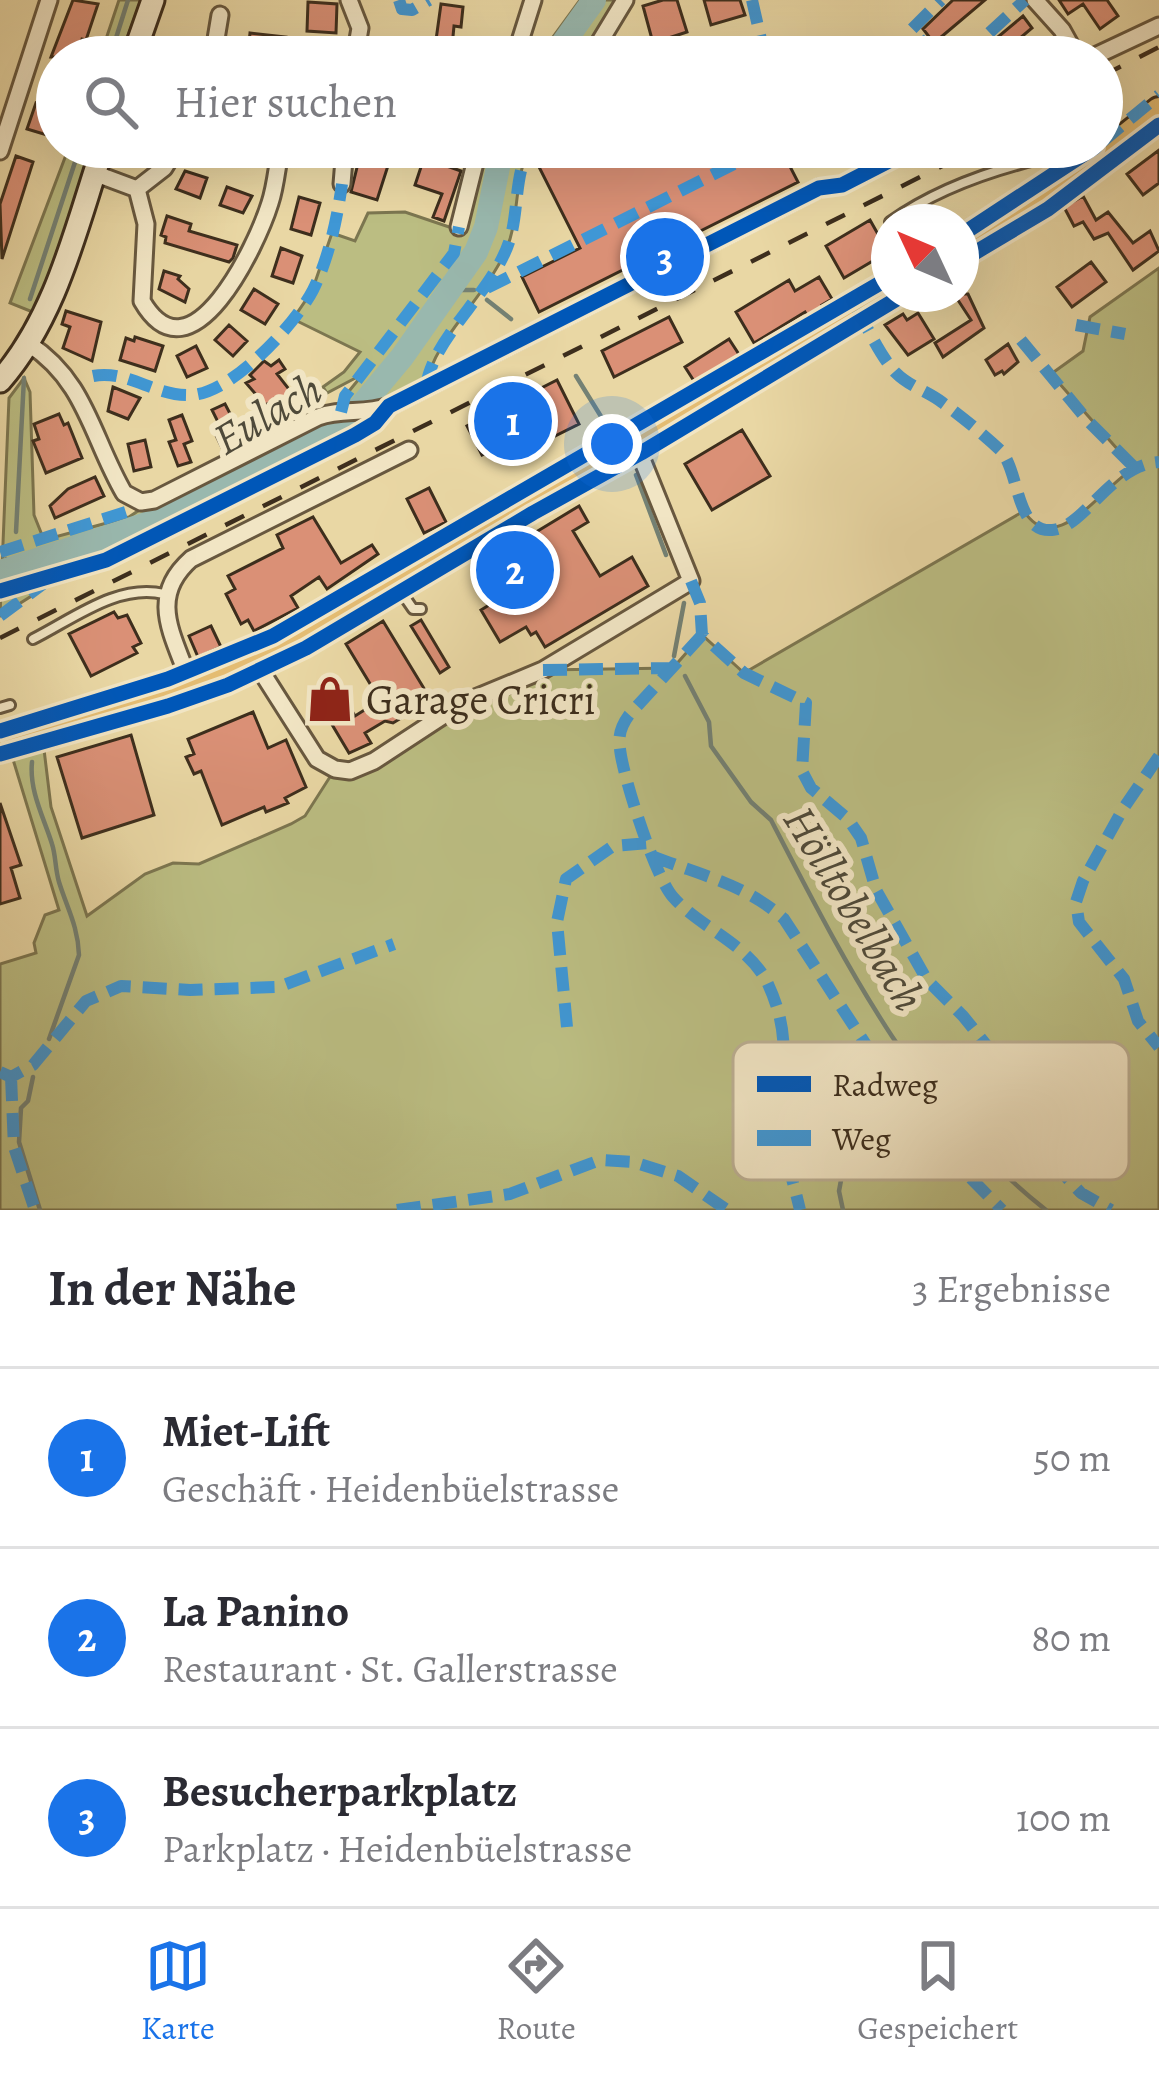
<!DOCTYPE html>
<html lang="de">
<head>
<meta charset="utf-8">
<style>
  body { margin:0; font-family:Alegreya,serif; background:#f2f2f3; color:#2b2b33 }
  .compass { position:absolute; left:871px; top:204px; width:108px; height:108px; border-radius:50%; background:#fff; box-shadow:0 12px 48px #0002; rotate:314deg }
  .you { position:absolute; left:612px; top:444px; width:42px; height:42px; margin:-30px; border:9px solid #fff; border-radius:50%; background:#1a73e8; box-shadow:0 0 0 18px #1a73e833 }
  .badge { display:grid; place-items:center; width:78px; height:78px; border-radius:50%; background:#1a73e8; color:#fff; font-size:39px; font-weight:700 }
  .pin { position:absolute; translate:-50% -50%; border:6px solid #fff; box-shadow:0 3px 12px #0006 }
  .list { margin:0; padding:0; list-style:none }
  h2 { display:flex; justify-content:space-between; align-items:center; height:156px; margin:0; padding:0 48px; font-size:51px }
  h2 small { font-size:39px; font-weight:400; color:#7c7c81 }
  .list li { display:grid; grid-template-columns:78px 1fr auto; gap:36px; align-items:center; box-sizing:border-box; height:180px; padding:0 48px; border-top:3px solid #e1e1e2 }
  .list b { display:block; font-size:45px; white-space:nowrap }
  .list p { margin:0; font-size:39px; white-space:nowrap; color:#7c7c81 }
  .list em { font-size:39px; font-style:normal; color:#7c7c81 }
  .icon { flex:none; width:66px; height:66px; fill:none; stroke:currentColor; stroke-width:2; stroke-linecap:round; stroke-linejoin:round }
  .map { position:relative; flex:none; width:1159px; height:1210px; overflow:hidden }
  .search { position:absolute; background:#fff; box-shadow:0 12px 48px #0002; left:36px; right:36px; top:36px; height:132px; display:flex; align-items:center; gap:30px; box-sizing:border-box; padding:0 42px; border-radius:66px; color:#7c7c81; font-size:45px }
  .sheet { height:696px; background:#fff }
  nav { display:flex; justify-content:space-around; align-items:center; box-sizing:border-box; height:168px; border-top:3px solid #e1e1e2; background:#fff; font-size:33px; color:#7c7c81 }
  nav a { display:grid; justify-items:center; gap:6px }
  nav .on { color:#1a73e8 }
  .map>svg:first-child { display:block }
  .green { fill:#bbbd82; stroke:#7c7650; stroke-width:3 }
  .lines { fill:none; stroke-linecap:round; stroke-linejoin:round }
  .stream { stroke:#748174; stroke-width:4.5 }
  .river { stroke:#99b8ae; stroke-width:24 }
  .building { fill:#da9076; stroke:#3d2e1d; stroke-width:3 }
  .service-casing { stroke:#68583f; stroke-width:14 }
  .minor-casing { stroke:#68583f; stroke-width:21 }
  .secondary-casing { stroke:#3d2e1d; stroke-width:27 }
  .primary-casing { stroke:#3d2e1d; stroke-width:30 }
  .service { stroke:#f1e5c4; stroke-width:8 }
  .minor { stroke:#f1e5c4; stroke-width:15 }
  .secondary { stroke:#f1e5c4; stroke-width:21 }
  .primary { stroke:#e4bc72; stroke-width:24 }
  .rail { stroke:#3d2e1d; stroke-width:4.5; stroke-dasharray:21 21; stroke-linecap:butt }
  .quiet { stroke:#3f97d5; stroke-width:12; stroke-dasharray:24 12; stroke-linecap:butt }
  .cycleway-casing { stroke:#f1e5c4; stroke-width:22 }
  .cycleway { stroke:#0057b8; stroke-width:15 }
  .labels { text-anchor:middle; stroke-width:12; stroke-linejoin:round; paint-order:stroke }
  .poi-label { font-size:42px; fill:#3d2e1d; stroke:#f1e5c4; text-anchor:start }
  .water-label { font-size:45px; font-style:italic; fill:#4f4a3a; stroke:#f1e5c4 }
  .key { fill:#f1e5c4; stroke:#bbae92; stroke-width:3 }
  .key-label { font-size:33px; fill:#3d2e1d }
</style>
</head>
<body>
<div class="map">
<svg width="1159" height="1210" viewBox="0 0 1159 1210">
  <rect width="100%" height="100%" fill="#e9d7a4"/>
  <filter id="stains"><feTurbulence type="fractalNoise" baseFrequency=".00167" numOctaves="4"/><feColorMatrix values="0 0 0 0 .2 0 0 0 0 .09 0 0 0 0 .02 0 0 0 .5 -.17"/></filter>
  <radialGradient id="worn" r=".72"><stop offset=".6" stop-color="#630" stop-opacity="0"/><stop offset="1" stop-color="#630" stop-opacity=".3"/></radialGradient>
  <path class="green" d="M119 0H141L125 44 130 46 126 57H100Z
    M580 0H625L590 57H515L520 42 545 48Z
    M69 147H95L35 313 10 303Z
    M480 147H530C515 175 519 209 510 239 493 293 434 335 426 386L389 406 375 423 139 544 48 579 33 595 0 616 9 398 24 378 30 392 34 515 44 540 129 517 154 500 341 411 345 396 363 374 327 393 323 387 344 372 360 352 293 319 312 291 332 233 355 241 368 213 405 212 458 230Z
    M1159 268V1210H0V964L36 953 34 943 45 915 59 910 8 743 42 733 51 807 87 916 145 874 173 863 199 864 291 824 305 816 335 769 350 771 461 704 543 670 673 668 702 635 744 673 1024 511C1055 560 1100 489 1134 468L1051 374 1083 351 1090 317Z"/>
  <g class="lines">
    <path class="stream" d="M110 57 128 0
      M449 290H474
      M30 299 80 147
      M487 300 511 319
      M576 376 610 431
      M636 475 666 555
      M16 532 24 378
      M2 571 6 559
      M674 656 684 603
      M685 676 709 722 711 746 751 802 771 820C843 959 919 1111 1046 1210
      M32 762C29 791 44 818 52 844 56 856 55 869 59 882 67 908 78 926 79 955L49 1039
      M33 1077 28 1101 21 1108 19 1142 40 1210
      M900 1085 916 1066
      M843 1210 839 1191 842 1175 861 1157 857 1139 887 1098"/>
    <path class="river" d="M553 57 594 0
      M0 572 144 525 342 429 402 357 476 252 486 227 502 147"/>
  </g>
  <path class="building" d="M73 0 98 4 86 40 82 39 77 57H51Z
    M663 0H677L687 32 653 43 643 6Z
    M704 0H740L745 15 711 25Z
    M953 0H985L934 43 923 29Z
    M1059 0H1107L1118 16 1100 29 1083 4 1068 14Z
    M308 2 337 4 336 33 307 31Z
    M441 4 463 7 461 27 454 26 451 57H428L430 40H436Z
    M1023 16 1032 28 1000 55 974 57Z
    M250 33 286 37 283 57 248 52Z
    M36 103 57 110V138L27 129Z
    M362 147 393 150 377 200 351 192Z
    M578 147H780L798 182 539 312 522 277 580 248 539 167Z
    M1159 150V183L1143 195 1127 174Z
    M16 156 33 162 2 259 0 204Z
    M424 158 461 171 444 221 433 217 442 194 415 185Z
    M185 171 207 178 200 198 176 189Z
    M227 187 252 196 243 213 220 205Z
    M1083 196 1096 220 1108 212 1133 243 1150 231 1159 251 1133 270 1108 233 1094 239 1083 222 1074 226 1064 207Z
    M299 197 320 203 311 235 291 229Z
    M167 216 191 224 189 231 237 245 233 258 229 262 165 243 166 237 161 235Z
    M870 220 888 252 844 278 826 246Z
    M281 248 302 256 293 283 272 276Z
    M1091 262 1106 282 1072 307 1057 287Z
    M164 271 180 276 178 279 189 289 185 302 159 289Z
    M819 277 832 299 822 305 825 309 809 319 805 312 754 343 736 312 789 280 795 291Z
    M254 289 278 304 265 324 241 310Z
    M954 294H968L984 328 943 357 935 343 971 320Z
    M66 311 101 322 92 361 63 348 70 327 62 324Z
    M918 313 934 339 908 355 885 325 903 314 907 320Z
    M669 317 682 342 614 377 602 351Z
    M229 325 247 341 233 356 215 340Z
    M135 337 163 346 155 371 120 360 126 338 134 341Z
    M729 339 740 356 694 381 685 367Z
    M1008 344 1018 362 1004 374 1002 371 995 375 986 360Z
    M196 346 207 368 187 377 177 356Z
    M279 360 285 369 277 374 299 402 280 414 273 401 265 405 246 383 254 379 250 375 264 361 271 366Z
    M557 380 579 424 545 441 538 427 482 455 467 426Z
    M113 387 140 398 128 419 108 411Z
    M225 404 236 425 228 429 235 444 223 450 212 427 219 424 212 410Z
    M59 414 64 425 68 423 82 458 46 473 33 441 39 439 34 424Z
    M182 415 192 441 184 444 191 462 178 466 169 442 176 440 169 420Z
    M742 430 770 476 712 510 685 464Z
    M145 440 151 467 134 471 128 444Z
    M95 477 104 496 55 518 50 506 68 489Z
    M429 488 446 522 424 533 407 499Z
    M579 506 588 522 573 531 600 576 632 557 648 586 545 647 536 632 531 635 526 627 500 642 481 610 512 591 498 567 518 555 513 546Z
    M313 517 341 563 372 545 378 554 327 589 319 577 291 596 298 608 254 631 248 620 241 624 226 594 235 589 228 576 283 548 277 535Z
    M114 612 118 618 127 615 141 643 133 647 137 653 91 676 69 634Z
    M421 620 449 667 440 673 411 626Z
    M383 621 431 700 393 723 385 721 365 733 371 743 349 753 312 691 333 679 355 716 374 704 369 695 375 692 346 644Z
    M211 626 221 647 198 657 189 636Z
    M253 712 268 748 286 740 306 787 285 798 288 803 266 812 264 807 222 825 201 771 194 774 186 757 194 754 188 739Z
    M131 735 154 815 82 838 57 757Z
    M0 803 21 865 11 868 20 898 0 904Z"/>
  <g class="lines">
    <defs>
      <path id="service" d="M890 222C942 185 1010 164 1072 152L1083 167
        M395 583 413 609H421
        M33 639C73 619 118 583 164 594
        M0 708 10 705"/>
      <path id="minor" d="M349 0 360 28 355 57
        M1035 0 1062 30 1077 57
        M599 43 625 0
        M213 57 220 15
        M515 57 533 0
        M1093 57 1159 26
        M0 151 49 0
        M94 173 137 189 164 168 177 147
        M342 184 345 147
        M137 189 146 224 142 301C191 386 257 245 270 203 276 185 277 165 281 147
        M459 227 479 147
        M29 344C86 381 92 438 124 493L141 502 154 500 318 417C341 408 365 415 389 406L819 188
        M254 660 317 759 335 769 350 771 374 761 461 704 543 670 691 581 635 442
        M191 686C175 637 146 599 191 559L409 450"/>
      <path id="secondary" d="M133 57 153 0
        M0 381C57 316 76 227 103 147"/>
      <path id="primary" d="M961 249 1085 169 1159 110
        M0 745 191 686 301 636 889 291"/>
    </defs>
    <use href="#service" class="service-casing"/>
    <use href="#minor" class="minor-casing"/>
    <use href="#secondary" class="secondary-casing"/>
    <use href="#primary" class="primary-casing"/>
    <use href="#service" class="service"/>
    <use href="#minor" class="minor"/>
    <use href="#secondary" class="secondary"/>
    <use href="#primary" class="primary"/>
    <path class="rail" d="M1102 76 1159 47
      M0 638 980 147"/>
    <path class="quiet" d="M399 0 402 9 412 10 429 0
      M752 0 765 57
      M590 57 599 43
      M934 57 912 29 941 0
      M963 57 1025 0
      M1102 142 1159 95
      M790 147C812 173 859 155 887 150
      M487 288 768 147
      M857 310C869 330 880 356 896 373 910 387 928 391 943 403 962 417 983 434 1000 450 1020 470 1015 533 1052 530 1084 528 1111 465 1159 462
      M1076 325 1125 334
      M1021 340 1088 421 1135 468
      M93 376C127 369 156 397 191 395 231 394 295 325 313 290 329 258 337 219 342 184
      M426 386C434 335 494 292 510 239 519 209 514 175 530 147
      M341 412 345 396 454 253 459 227
      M0 552 129 511
      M691 581 700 603 702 635 744 673 806 703 802 771 811 788 848 819 861 838 876 890 927 980 963 1016 1000 1062 1067 1178 1081 1193 1111 1210
      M0 616 43 584
      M702 635 629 715C621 726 618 735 620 749 623 777 655 877 673 897 700 928 749 944 768 984 795 1043 778 1071 782 1129 784 1156 794 1183 800 1210
      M543 670 673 668
      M1159 756 1123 809 1083 881 1076 902 1079 922 1124 979 1138 1021 1159 1047
      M652 856C699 875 746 884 784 919L917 1123 1002 1210
      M567 1027 557 922 566 879 613 846 648 843
      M0 1072 11 1077 33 1065 86 1001 121 986 190 990 278 987 394 944
      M11 1077 14 1147 35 1210
      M397 1210 510 1194 600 1160 633 1162 678 1176 727 1210"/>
    <defs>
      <path id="cycleway" d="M961 235 1095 147
        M961 261 1048 209 1159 125
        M0 591 106 560 355 435 375 423 389 406 819 188 842 185 916 147
        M0 731 168 679 273 636 889 278
        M0 754 168 706 228 685 306 648 533 513 641 453 905 294"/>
    </defs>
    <use href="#cycleway" class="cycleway-casing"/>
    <use href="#cycleway" class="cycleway"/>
  </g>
  <defs>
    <symbol id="shop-bare" viewBox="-9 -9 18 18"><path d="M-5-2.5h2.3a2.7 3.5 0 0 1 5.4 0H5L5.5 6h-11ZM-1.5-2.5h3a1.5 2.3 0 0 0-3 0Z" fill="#8f2418" stroke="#f1e5c4" stroke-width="2.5" paint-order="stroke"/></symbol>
  </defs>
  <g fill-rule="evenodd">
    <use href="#shop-bare" x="297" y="666" width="66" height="66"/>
  </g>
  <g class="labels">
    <g class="poi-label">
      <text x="366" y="714">Garage Cricri</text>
    </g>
    <g class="water-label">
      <text transform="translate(267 413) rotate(-30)" y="16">Eulach</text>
      <text transform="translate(855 908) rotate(59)" y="16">Hölltobelbach</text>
    </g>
  </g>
  <rect x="733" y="1042" width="396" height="138" rx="18" class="key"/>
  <rect x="757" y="1076" width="54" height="16" fill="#0057b8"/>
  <rect x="757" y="1130" width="54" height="16" fill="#3f97d5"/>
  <g class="key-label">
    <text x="832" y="1096">Radweg</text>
    <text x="832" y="1150">Weg</text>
  </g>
  <rect width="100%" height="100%" filter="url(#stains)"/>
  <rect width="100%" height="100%" fill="url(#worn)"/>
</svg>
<svg class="compass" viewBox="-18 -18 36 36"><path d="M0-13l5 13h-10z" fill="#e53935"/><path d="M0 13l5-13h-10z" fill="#7c7c81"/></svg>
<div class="you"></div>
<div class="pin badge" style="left:513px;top:421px">1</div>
<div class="pin badge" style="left:515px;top:570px">2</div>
<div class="pin badge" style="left:665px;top:257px">3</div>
<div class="search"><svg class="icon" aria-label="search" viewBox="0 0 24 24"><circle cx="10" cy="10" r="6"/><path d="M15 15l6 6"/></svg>Hier suchen</div>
</div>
<section class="sheet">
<h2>In der Nähe<small>3 Ergebnisse</small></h2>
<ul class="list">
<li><span class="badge">1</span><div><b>Miet-Lift</b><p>Geschäft · Heidenbüelstrasse</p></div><em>50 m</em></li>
<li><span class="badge">2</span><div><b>La Panino</b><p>Restaurant · St. Gallerstrasse</p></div><em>80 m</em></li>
<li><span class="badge">3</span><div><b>Besucherparkplatz</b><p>Parkplatz · Heidenbüelstrasse</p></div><em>100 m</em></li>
</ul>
</section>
<nav>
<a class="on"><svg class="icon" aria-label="map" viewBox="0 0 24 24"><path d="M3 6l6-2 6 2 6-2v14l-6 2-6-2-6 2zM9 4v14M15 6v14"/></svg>Karte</a>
<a><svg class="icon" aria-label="directions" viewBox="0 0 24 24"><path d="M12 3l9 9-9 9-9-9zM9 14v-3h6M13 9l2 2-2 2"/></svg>Route</a>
<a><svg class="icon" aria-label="saved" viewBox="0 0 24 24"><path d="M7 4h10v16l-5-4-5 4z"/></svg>Gespeichert</a>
</nav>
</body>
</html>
